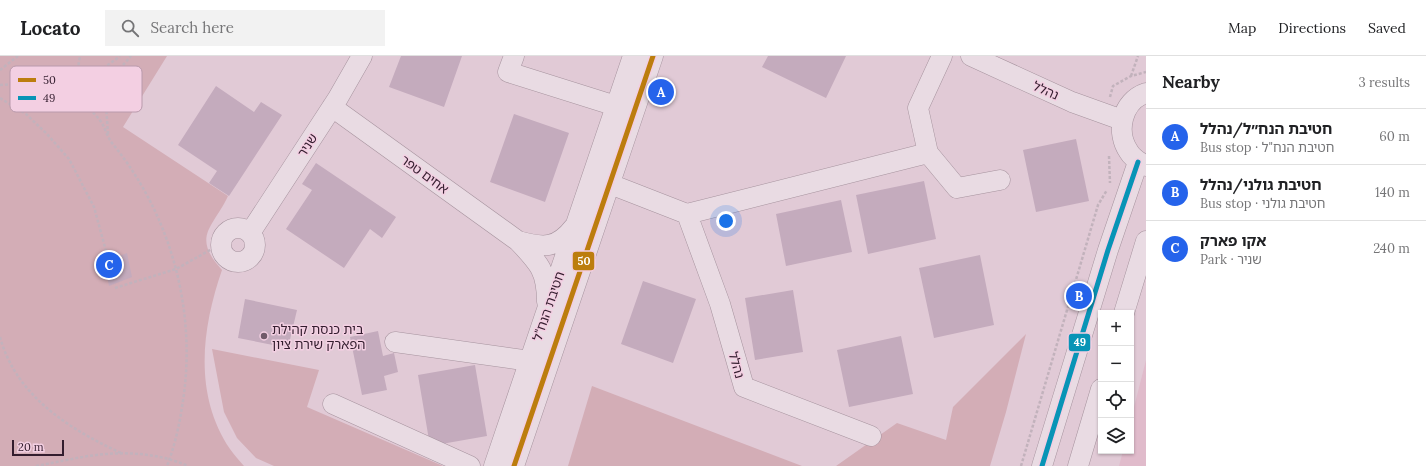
<!DOCTYPE html>
<html lang="en">
<head>
<meta charset="utf-8">
<style>
  body { margin:0; font-family:Lora,"Noto Sans Hebrew",serif; background:#f2f2f2; color:#202124 }
  .controls { position:absolute; right:12px; bottom:12px; display:grid; overflow:hidden; border-radius:0px; box-shadow:0 1px 3px #0004 }
  .controls button { width:36px; height:36px; display:grid; place-items:center; padding:0; border:0; border-bottom:1px solid #e0e0e0; background:#fff; color:#202124; font:20px sans-serif }
  .scale { position:absolute; left:12px; bottom:10px; width:52px; box-sizing:border-box; padding-left:4px; border:2px solid #331d2e; border-top:0; font-size:11px; line-height:14px; white-space:nowrap; color:#331d2e; -webkit-text-stroke:3px #f3cfe2; paint-order:stroke }
  .you { position:absolute; left:726px; top:165px; width:14px; height:14px; margin:-10px; border:3px solid #fff; border-radius:50%; background:#1a73e8; box-shadow:0 0 0 6px #1a73e833 }
  .badge { display:grid; place-items:center; width:26px; height:26px; border-radius:50%; background:#2563eb; color:#fff; font-size:13px; font-weight:700 }
  .pin { position:absolute; translate:-50% -50%; border:2px solid #fff; box-shadow:0 1px 4px #0006 }
  .list { margin:0; padding:0; list-style:none }
  h2 { display:flex; justify-content:space-between; align-items:center; height:52px; margin:0; padding:0 16px; font-size:17px }
  h2 small { font-size:13px; font-weight:400; color:#757577 }
  .list li { display:grid; grid-template-columns:26px 1fr auto; gap:12px; align-items:center; box-sizing:border-box; height:56px; padding:0 16px; border-top:1px solid #e0e0e0 }
  .list b { display:block; font-size:15px; white-space:nowrap }
  .list p { margin:0; font-size:13px; white-space:nowrap; color:#757577 }
  .list em { font-size:13px; font-style:normal; color:#757577 }
  .icon { flex:none; width:22px; height:22px; fill:none; stroke:currentColor; stroke-width:2; stroke-linecap:round; stroke-linejoin:round }
  .map { position:relative; flex:none; width:1146px; height:410px; overflow:hidden }
  header { display:flex; align-items:center; gap:24px; box-sizing:border-box; height:56px; padding:0 20px; background:#fff; border-bottom:1px solid #e0e0e0 }
  header strong { font-size:19px }
  nav { display:flex; gap:22px; margin-inline-start:auto; font-size:14px }
  .search { width:280px; height:36px; background:#f2f2f2; display:flex; align-items:center; gap:10px; box-sizing:border-box; padding:0 14px; border-radius:0px; color:#757577; font-size:15px }
  main { display:flex }
  aside { flex:1; background:#fff }
  .map>svg:first-child { display:block }
  .farmland { fill:#e0bbcb }
  .green { fill:#d3adb6 }
  .building { fill:#c4abbd }
  .lines { fill:none; stroke-linecap:round; stroke-linejoin:round }
  .minor-casing { stroke:#a6939e; stroke-width:21 }
  .path { stroke:#c2b2bc; stroke-width:2.5; stroke-dasharray:3 2; stroke-linecap:butt }
  .minor { stroke:#e9dbe3; stroke-width:20 }
  .bus-1-casing { stroke:#f3cfe2; stroke-width:8 }
  .bus-2-casing { stroke:#f3cfe2; stroke-width:8 }
  .bus-1 { stroke:#bc7d0e; stroke-width:5 }
  .bus-2 { stroke:#0894b6; stroke-width:5 }
  .poi-dot { fill:#705a69; stroke:#f3cfe2; stroke-width:1.5 }
  .labels { text-anchor:middle; stroke-width:3; stroke-linejoin:round; paint-order:stroke }
  .street-label { font-size:13px; fill:#331d2e; stroke:#f3cfe2 }
  .poi-label { font-size:13px; fill:#331d2e; stroke:#f3cfe2; text-anchor:start }
  .key { fill:#f3cfe2; stroke:#b99aac; stroke-width:1 }
  .key-label { font-size:11px; fill:#331d2e }
  .line-badge { stroke:#f3cfe2; stroke-width:1.5 }
  .badge-label { font-size:11px; text-anchor:middle; font-weight:bold; fill:#fff }
</style>
</head>
<body>
<header>
<strong>Locato</strong>
<div class="search"><svg class="icon" aria-label="search" viewBox="0 0 24 24"><circle cx="10" cy="10" r="6"/><path d="M15 15l6 6"/></svg>Search here</div>
<nav><a>Map</a><a>Directions</a><a>Saved</a></nav>
</header>
<main>
<div class="map">
<svg width="1146" height="410" viewBox="0 0 1146 410">
  <rect width="100%" height="100%" fill="#e1cad6"/>
  <path class="farmland" d="M1146 304V410H1119L1123 395H1131V363Z"/>
  <path class="green" d="M0 0H167L123 71 228 140C213 172 191 180 222 214 202 272 193 338 230 393 234 399 239 404 244 410H0Z
    M1026 278 1006 356 990 410H836L897 367 946 384 953 351Z
    M212 293 319 314 307 351 443 410H274L256 402 237 382 224 356Z
    M592 330 802 410H568Z"/>
  <path class="building" d="M401 0H462L444 51 389 31Z
    M768 0H846L826 42 762 11Z
    M216 30 254 56 261 46 282 59 229 140 209 127 217 115 178 89Z
    M514 58 569 77 545 146 490 126Z
    M1076 83 1089 145 1036 156 1023 94Z
    M316 107 396 161 382 182 370 173 344 212 286 173 312 134 302 128Z
    M924 125 936 183 868 198 856 139Z
    M841 144 852 196 786 210 776 158Z
    M127 197 132 221 109 230 104 206Z
    M980 199 994 269 934 282 919 212Z
    M643 225 696 243 673 307 621 288Z
    M793 234 803 296 755 304 745 242Z
    M245 243 297 254 288 292 238 282Z
    M378 275 383 300 394 297 398 316 384 320 387 334 362 339 350 281Z
    M901 280 913 338 849 351 837 294Z
    M475 309 487 380 430 390 418 319Z"/>
  <g class="lines">
    <defs>
      <path id="minor" d="M514 0 508 16 616 50
        M942 0 918 52 928 97 957 132 1000 124
        M971 0 1072 46 1122 64
        M1146 37C1122 45 1115 76 1129 96 1133 103 1140 106 1146 110
        M332 51 518 185C539 207 547 215 547 246
        M610 128 687 158 928 97
        M687 158 720 248 744 331 871 380
        M221 189a17 17 0 1 1 34 0a17 17 0 1 1-34 0Z
        M250 177 338 42 362 0
        M518 185C543 192 557 193 574 171
        M1124 257 1146 185
        M395 286 530 305
        M333 348 470 410
        M494 410 633 0
        M514 410 653 0
        M1042 410 1108 194 1138 106
        M1078 410 1101 333"/>
    </defs>
    <use href="#minor" class="minor-casing"/>
    <path class="path" d="M0 14 18 0
      M1131 20 1138 0
      M76 24 80 0
      M0 29C14 28 29 28 42 30 60 32 88 49 99 63 105 70 106 79 112 87 172 160 198 258 182 351 179 371 174 392 167 410
      M46 29C75 26 97 19 120 0
      M1110 41 1113 30 1131 20 1146 16
      M0 42 26 58 47 78 69 103 94 151 106 195
      M108 78 105 35 109 25 131 0
      M1109 100 1110 127
      M115 232 176 213 221 188
      M0 281C16 340 69 373 121 397
      M36 410C48 408 60 405 72 403 110 395 152 394 188 410
      M1021 410 1098 149 1107 134"/>
    <use href="#minor" class="minor"/>
    <defs>
      <path id="bus-1" d="M514 410 653 0"/>
      <path id="bus-2" d="M1042 410 1108 194 1138 106"/>
    </defs>
    <use href="#bus-1" class="bus-1-casing"/>
    <use href="#bus-2" class="bus-2-casing"/>
    <use href="#bus-1" class="bus-1"/>
    <use href="#bus-2" class="bus-2"/>
  </g>
  <circle class="poi-dot" cx="264" cy="280" r="4"/>
  <g class="labels">
    <g class="street-label">
      <text transform="translate(1046 34) rotate(24)" y="5">נהלל</text>
      <text transform="translate(307 89) rotate(-57)" y="5">שניר</text>
      <text transform="translate(425 118) rotate(36)" y="5">אחים טפר</text>
      <text transform="translate(548 250) rotate(-71)" y="5">חטיבת הנח"ל</text>
      <text transform="translate(737 309) rotate(74)" y="5">נהלל</text>
    </g>
    <g class="poi-label">
      <text x="272" y="278">בית כנסת קהילת<tspan x="272" dy="15">הפארק שירת ציון</tspan></text>
    </g>
  </g>
  <rect x="10" y="10" width="132" height="46" rx="6" class="key"/>
  <rect x="18" y="22" width="18" height="4" fill="#bc7d0e"/>
  <rect x="18" y="40" width="18" height="4" fill="#0894b6"/>
  <g class="key-label">
    <text x="43" y="28">50</text>
    <text x="43" y="46">49</text>
  </g>
  <g class="line-badge">
    <rect x="572" y="195" width="23" height="20" rx="4" fill="#bc7d0e"/>
    <rect x="1068" y="277" width="23" height="19" rx="4" fill="#0894b6"/>
  </g>
  <g class="badge-label">
    <text x="584" y="209">50</text>
    <text x="1080" y="290">49</text>
  </g>
</svg>
<div class="controls">
<button>+</button>
<button>−</button>
<button><svg class="icon" aria-label="locate" viewBox="0 0 24 24"><circle cx="12" cy="12" r="6"/><path d="M12 2v4M12 18v4M2 12h4M18 12h4"/></svg></button>
<button><svg class="icon" aria-label="layers" viewBox="0 0 24 24"><path d="M12 4l9 5-9 5-9-5zM3 14l9 5 9-5"/></svg></button>
</div>
<div class="scale">20 m</div>
<div class="you"></div>
<div class="pin badge" style="left:661px;top:36px">A</div>
<div class="pin badge" style="left:1079px;top:240px">B</div>
<div class="pin badge" style="left:109px;top:209px">C</div>
</div>
<aside>
<h2>Nearby<small>3 results</small></h2>
<ul class="list">
<li><span class="badge">A</span><div><b>חטיבת הנח״ל/נהלל</b><p>Bus stop · חטיבת הנח&quot;ל</p></div><em>60 m</em></li>
<li><span class="badge">B</span><div><b>חטיבת גולני/נהלל</b><p>Bus stop · חטיבת גולני</p></div><em>140 m</em></li>
<li><span class="badge">C</span><div><b>אקו פארק</b><p>Park · שניר</p></div><em>240 m</em></li>
</ul>
</aside>
</main>
</body>
</html>
